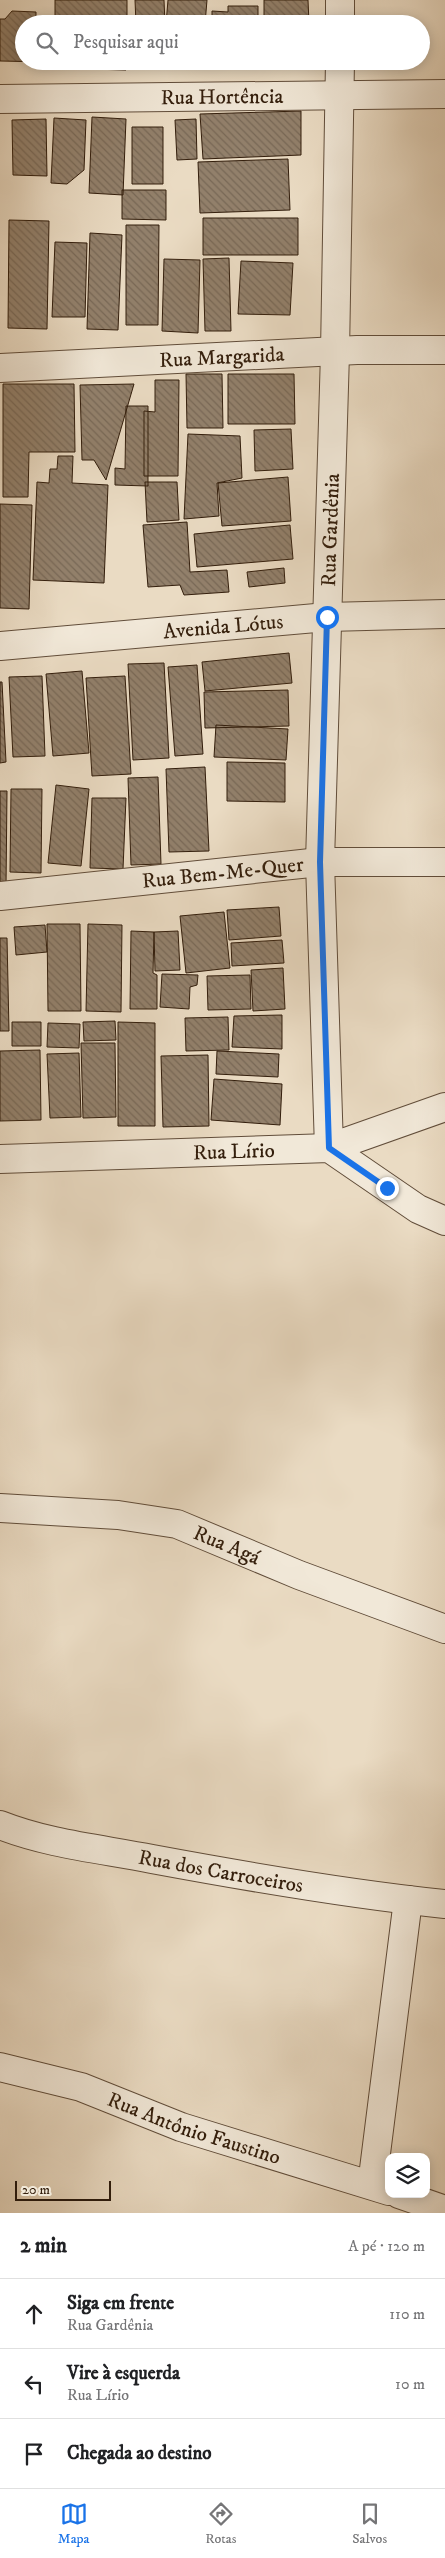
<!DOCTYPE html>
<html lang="pt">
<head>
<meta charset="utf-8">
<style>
  body { margin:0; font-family:"IM FELL DW Pica",serif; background:#f6f6f6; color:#202124 }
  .controls { position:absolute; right:15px; bottom:15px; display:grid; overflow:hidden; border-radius:10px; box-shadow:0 2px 12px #0003 }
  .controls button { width:45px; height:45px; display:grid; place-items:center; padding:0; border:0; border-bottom:1px solid #e0e0e0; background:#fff; color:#202124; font:25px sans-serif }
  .scale { position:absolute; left:15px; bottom:12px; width:96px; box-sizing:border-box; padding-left:5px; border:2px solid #331e0c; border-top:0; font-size:14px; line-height:18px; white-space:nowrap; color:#331e0c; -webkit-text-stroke:4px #f1e8d8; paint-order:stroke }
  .stop { position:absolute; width:15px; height:15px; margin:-11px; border:4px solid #1a73e8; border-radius:50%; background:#fff }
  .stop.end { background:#1a73e8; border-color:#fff; box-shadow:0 1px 5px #0008 }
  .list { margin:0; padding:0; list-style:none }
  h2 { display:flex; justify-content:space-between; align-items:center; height:65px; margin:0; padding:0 20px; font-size:21px }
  h2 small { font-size:16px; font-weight:400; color:#757577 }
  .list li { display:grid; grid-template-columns:32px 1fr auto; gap:15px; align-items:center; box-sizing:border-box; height:70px; padding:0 20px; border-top:1px solid #e0e0e0 }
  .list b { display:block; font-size:19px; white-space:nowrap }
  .list p { margin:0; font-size:16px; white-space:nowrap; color:#757577 }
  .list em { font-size:16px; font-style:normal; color:#757577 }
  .icon { flex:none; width:28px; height:28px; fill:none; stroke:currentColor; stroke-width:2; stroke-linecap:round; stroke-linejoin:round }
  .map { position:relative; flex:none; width:445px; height:2213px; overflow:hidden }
  .search { position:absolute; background:#fff; box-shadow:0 2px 12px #0003; left:15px; right:15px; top:15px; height:55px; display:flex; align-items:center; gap:12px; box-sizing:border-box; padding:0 18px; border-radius:28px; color:#757577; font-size:19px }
  .sheet { height:275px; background:#fff }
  nav { display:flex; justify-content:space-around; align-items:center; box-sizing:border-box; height:70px; border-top:1px solid #e0e0e0; background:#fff; font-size:14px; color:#757577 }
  nav a { display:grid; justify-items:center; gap:2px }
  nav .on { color:#1a73e8 }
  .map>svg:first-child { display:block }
  .building { fill:url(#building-back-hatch); stroke:#331e0c }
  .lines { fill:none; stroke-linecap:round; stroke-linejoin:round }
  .street-casing { stroke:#614d3a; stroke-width:30 }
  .street { stroke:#f1e8d8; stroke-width:28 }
  .route { stroke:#1a73e8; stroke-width:6 }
  .labels { text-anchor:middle; stroke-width:4; stroke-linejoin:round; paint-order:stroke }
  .street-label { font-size:21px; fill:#331e0c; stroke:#f1e8d8 }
</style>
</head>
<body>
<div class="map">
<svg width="445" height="2213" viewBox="0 0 445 2213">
  <defs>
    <pattern id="building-back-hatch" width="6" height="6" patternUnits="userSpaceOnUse" patternTransform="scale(1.25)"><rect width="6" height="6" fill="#92806b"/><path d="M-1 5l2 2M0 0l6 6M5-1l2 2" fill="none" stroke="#786856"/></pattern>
  </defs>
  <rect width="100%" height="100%" fill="#eadbc3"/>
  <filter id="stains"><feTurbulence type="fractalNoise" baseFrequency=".004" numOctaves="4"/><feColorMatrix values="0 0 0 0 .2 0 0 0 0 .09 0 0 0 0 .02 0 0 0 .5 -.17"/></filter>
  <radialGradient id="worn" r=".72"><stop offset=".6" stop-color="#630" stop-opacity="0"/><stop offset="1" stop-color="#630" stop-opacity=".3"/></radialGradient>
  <path class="building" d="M55 0H127V24H55Z
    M135 0H164L165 24H136Z
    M168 0H207L205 24H166Z
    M264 0H308L309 23 264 24Z
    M228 6H258V24H212V11L228 12Z
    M12 11 36 12V21H50V24H24V61L49 62 0 61V19H5Z
    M54 61H126V70L54 68Z
    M164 61H203V66L164 64Z
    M211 61H258V66H211Z
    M301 111V155L203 159 200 114Z
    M92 117 126 119 123 195 89 193Z
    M54 118 86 120 84 170 67 184 51 183Z
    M46 119 47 176 13 175 12 120Z
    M196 119 197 159 177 160 175 120Z
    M132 127H163V184H132Z
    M288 159 290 210 200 213 198 162Z
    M122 190H166V220L122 219Z
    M203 218H298V255H203Z
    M9 220 49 221 47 329 8 328Z
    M126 225H159L158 325H126Z
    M90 233 122 235 118 330 87 329Z
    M55 242 87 243 85 317H52Z
    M229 258 231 331H205L203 259Z
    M164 259 200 260 198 333 162 331Z
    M241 261 293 263 290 315 238 314Z
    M186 374H222L223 428H187Z
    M228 374H294L295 424H228Z
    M155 380H179L178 476H144V411L155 412Z
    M3 384H74L75 452H29L28 497H3Z
    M134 384 106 480 94 460H82L80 385Z
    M126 406H148V486L115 485V468L125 469Z
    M291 429 293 469 255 471 254 430Z
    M188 434 240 436 242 478 217 483 219 516 184 519Z
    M58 456H73L72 483 108 485 104 583 33 580 37 482 49 483 50 469H57Z
    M288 477 291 521 222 526 218 483Z
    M145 482H177L179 520 147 522Z
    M0 504 32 505 29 609 0 608Z
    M187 522 190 572 227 570 229 592 184 595 180 585 148 587 143 525Z
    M290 525 293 559 197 567 194 534Z
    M284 568 285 583 249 587 247 572Z
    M289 653 292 683 205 691 202 662Z
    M164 663 169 758 133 760 128 664Z
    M197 665 203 754 175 756 168 667Z
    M82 671 89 753 53 756 46 674Z
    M42 676 45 756 13 757 9 677Z
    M125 676 131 774 92 776 86 678Z
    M0 682H2L6 762 0 763Z
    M288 690 289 726 205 728 204 692Z
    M216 725 288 729 286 760 214 757Z
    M227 762 285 763V802L227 801Z
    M205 767 209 851 169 852 166 769Z
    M158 777 161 864 131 865 128 778Z
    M56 785 89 789 81 866 48 863Z
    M11 789H42L41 873 10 872Z
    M0 791H7L6 887H0Z
    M92 798H126L123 869 90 868Z
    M279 907 281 936 229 940 227 910Z
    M224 912 230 968 186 973 180 916Z
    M47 924H80L81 1011H48Z
    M88 924 122 925 121 1012 86 1011Z
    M45 925 47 952 16 955 14 927Z
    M131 931 154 932 153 973 157 975V1009H130Z
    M178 931 180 970 155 971 154 932Z
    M0 938H7L9 1031H0Z
    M282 940 284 963 232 966 231 943Z
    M283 968 285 1009 253 1011 251 970Z
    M162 974 198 975 197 985 190 987 189 1009 160 1007Z
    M250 975 251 1009 208 1010 207 976Z
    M282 1015V1049L232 1047 234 1016Z
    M228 1017 229 1050 186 1051 185 1018Z
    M115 1021 116 1040 84 1041 83 1022Z
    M12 1022H41V1046H12Z
    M118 1022 155 1023V1126H118Z
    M48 1023 80 1024 79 1048 47 1047Z
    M81 1043H115L116 1117 83 1118Z
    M40 1050 41 1120 0 1121V1051Z
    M217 1051 279 1054 278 1077 216 1074Z
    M79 1053 81 1117 50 1118 47 1054Z
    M208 1055 209 1126 163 1127 161 1056Z
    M214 1079 282 1084 280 1125 211 1120Z"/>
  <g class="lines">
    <defs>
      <g id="street">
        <path d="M340 0V24"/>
        <path d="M340 61 335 353 320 862 329 1148 445 1107"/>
        <path id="s1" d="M0 99 445 94"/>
        <path id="s2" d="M0 368 357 350H445"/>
        <path id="s3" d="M0 646 327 617 445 614"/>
        <path id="s4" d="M0 896 320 862H445"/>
        <path id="s5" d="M0 1159 329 1148 418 1209 445 1221"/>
        <path id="s6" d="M0 1508 118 1515 177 1524 299 1575 445 1629"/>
        <path id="s7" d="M0 1825C48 1844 101 1849 152 1859 249 1877 347 1894 445 1904"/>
        <path id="s8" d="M0 2067 81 2087 181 2127 389 2191"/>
        <path d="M372 2185 408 1900"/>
        <path d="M399 2194 445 2210"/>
      </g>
    </defs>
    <use href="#street" class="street-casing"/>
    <use href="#street" class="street"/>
  </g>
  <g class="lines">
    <path class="route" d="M327 617 320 862 329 1148 387 1188"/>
  </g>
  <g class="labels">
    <g class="street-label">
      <text dy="7" stroke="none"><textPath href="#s1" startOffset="222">Rua Hortência</textPath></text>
      <text dy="7" stroke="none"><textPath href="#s2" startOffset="222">Rua Margarida</textPath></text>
      <text transform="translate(330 530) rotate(-88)" y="7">Rua Gardênia</text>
      <text dy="7" stroke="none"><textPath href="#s3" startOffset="224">Avenida Lótus</textPath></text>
      <text dy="7" stroke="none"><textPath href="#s4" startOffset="224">Rua Bem-Me-Quer</textPath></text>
      <text dy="7" stroke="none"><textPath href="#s5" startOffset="234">Rua Lírio</textPath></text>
      <text dy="7" stroke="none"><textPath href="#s6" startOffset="232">Rua Agá</textPath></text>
      <text dy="7" stroke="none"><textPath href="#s7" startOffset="226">Rua dos Carroceiros</textPath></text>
      <text dy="7" stroke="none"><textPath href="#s8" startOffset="204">Rua Antônio Faustino</textPath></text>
    </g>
  </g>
  <rect width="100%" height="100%" filter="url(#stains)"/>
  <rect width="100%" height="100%" fill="url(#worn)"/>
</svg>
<div class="controls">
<button><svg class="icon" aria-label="layers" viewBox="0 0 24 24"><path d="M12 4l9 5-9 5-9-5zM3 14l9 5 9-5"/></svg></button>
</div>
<div class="scale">20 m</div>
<div class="stop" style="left:327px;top:617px"></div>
<div class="stop end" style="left:387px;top:1188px"></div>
<div class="search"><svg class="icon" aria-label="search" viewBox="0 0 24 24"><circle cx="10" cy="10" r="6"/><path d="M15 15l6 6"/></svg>Pesquisar aqui</div>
</div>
<section class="sheet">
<h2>2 min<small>A pé · 120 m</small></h2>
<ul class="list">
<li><svg class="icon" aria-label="ahead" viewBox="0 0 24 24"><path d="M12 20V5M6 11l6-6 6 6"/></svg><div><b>Siga em frente</b><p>Rua Gardênia</p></div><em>110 m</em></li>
<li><svg class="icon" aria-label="left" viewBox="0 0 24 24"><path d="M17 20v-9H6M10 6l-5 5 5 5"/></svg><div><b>Vire à esquerda</b><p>Rua Lírio</p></div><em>10 m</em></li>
<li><svg class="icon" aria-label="arrive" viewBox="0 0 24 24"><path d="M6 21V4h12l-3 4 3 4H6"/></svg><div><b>Chegada ao destino</b></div></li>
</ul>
</section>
<nav>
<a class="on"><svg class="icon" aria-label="map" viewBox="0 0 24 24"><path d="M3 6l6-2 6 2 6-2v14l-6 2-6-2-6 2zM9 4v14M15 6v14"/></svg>Mapa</a>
<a><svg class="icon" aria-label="directions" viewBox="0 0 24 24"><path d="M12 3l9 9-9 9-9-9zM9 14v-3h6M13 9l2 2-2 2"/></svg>Rotas</a>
<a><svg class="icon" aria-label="saved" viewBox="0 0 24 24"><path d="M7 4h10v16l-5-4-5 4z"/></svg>Salvos</a>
</nav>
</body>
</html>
